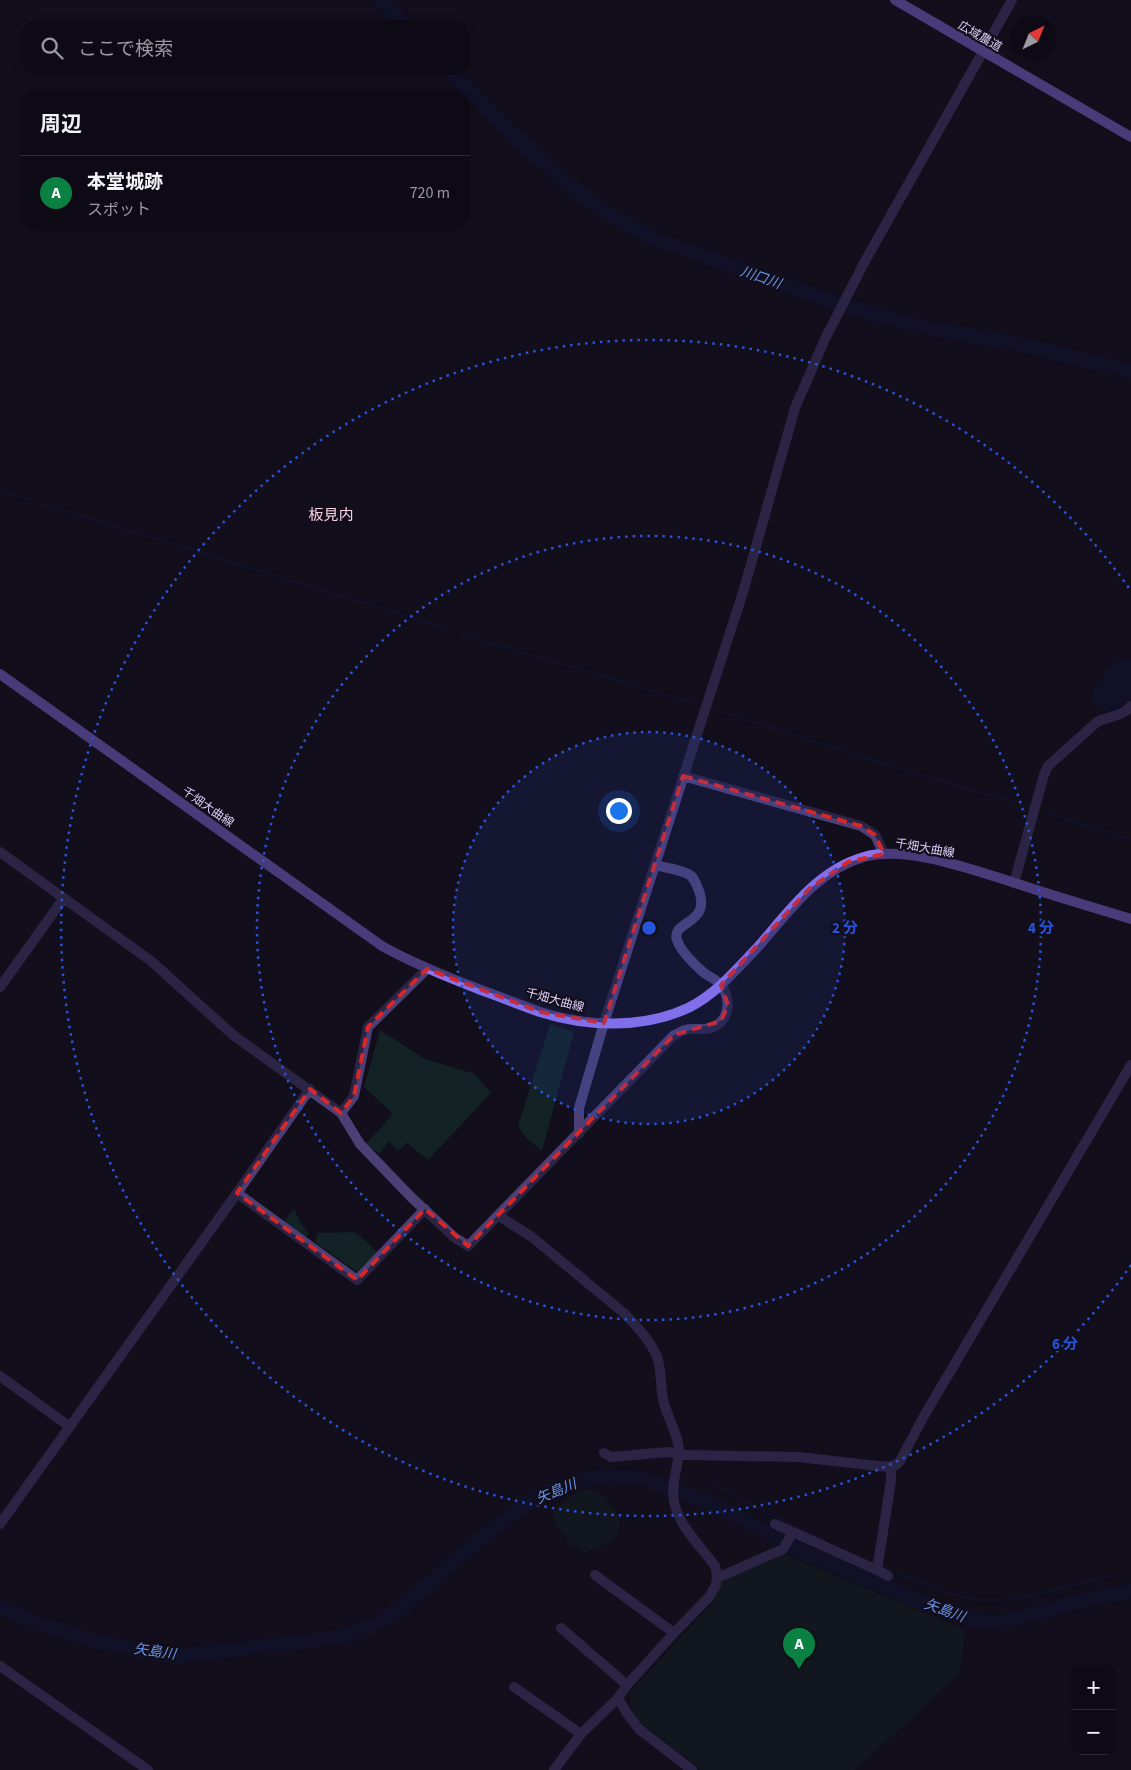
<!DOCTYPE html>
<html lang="ja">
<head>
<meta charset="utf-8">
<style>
  body { margin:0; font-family:"Source Sans 3","Noto Sans JP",sans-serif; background:#17131e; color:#f1f3f6 }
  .controls { position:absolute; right:15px; bottom:15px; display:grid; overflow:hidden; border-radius:10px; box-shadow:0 2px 8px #0003 }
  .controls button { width:45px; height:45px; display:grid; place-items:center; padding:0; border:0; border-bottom:1px solid #2e2b34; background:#0e0a15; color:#f1f3f6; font:25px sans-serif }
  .compass { position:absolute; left:1011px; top:15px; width:45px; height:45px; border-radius:50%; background:#0e0a15; box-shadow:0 2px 8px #0003; rotate:43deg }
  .you { position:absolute; left:618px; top:810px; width:18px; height:18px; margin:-12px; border:4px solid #fff; border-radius:50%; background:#1a73e8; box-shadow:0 0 0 8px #1a73e833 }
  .badge { display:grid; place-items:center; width:32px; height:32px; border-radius:50%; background:#0b8043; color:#fff; font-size:16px; font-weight:700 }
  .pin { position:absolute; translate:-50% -41px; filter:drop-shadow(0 1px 2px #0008) }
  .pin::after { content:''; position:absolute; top:26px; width:18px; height:15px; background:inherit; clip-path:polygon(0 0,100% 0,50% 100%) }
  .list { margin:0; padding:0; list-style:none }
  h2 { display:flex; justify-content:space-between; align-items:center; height:65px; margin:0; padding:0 20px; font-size:21px }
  h2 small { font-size:16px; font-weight:400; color:#9b9aa0 }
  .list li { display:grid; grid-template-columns:32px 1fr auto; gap:15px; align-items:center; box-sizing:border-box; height:75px; padding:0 20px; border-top:1px solid #2e2b34 }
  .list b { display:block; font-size:19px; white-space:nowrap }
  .list p { margin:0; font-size:16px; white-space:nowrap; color:#9b9aa0 }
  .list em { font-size:16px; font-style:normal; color:#9b9aa0 }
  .icon { flex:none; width:28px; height:28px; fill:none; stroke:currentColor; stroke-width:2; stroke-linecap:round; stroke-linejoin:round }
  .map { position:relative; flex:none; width:1131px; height:1770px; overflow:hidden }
  .search { position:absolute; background:#0e0a15; box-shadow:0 2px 8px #0003; left:20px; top:20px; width:450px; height:55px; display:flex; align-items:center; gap:12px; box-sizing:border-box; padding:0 18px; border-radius:20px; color:#9b9aa0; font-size:19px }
  .panel { position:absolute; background:#0e0a15; box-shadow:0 2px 8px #0003; left:20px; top:90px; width:450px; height:140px; border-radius:20px }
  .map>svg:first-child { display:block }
  .green { fill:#122225 }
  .water { fill:#0e1535 }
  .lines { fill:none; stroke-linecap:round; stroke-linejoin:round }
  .stream { stroke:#0e1535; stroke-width:2.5 }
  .river { stroke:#0e1535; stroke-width:15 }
  .street { stroke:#4b3f75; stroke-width:10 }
  .secondary { stroke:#8c72ed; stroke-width:10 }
  .marked { fill:none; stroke:#d62828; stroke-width:4; stroke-dasharray:10 6; stroke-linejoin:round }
  .ring { fill:none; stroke:#2754da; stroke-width:2.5; stroke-dasharray:2.5 5 }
  .labels { text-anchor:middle; stroke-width:4.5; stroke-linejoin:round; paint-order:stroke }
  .street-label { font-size:12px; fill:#dccff9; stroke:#130e1c }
  .water-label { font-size:14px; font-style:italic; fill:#6a97ec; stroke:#130e1c }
  .quarter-label { font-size:15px; fill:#f9d1e3; stroke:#130e1c }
  .centre { fill:#2754da; stroke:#130e1c; stroke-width:2.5 }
  .ring-label { font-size:15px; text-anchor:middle; font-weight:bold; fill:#2754da; stroke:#130e1c; stroke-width:4.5; stroke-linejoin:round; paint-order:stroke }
</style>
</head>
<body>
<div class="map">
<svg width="1131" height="1770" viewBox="0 0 1131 1770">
  <rect width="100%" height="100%" fill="#130e1c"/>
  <path class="green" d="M550 1024 574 1032 542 1151 526 1138 518 1126Z
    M380 1030 425 1059 475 1074 491 1093 428 1160 407 1143 398 1151 389 1141 379 1154 366 1144 393 1114 364 1087Z
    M294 1209 303 1227 309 1233 306 1238 284 1221Z
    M353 1232 360 1236 377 1252 357 1272 315 1242 318 1233Z
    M589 1489 605 1497 620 1518 619 1529 613 1540 596 1549 585 1552 572 1545 554 1523V1511L568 1497Z
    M784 1554 965 1630 960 1673 855 1770H702L632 1716 630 1692 710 1606 724 1578Z"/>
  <path class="water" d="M1116 659 1131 660V700L1120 712H1110L1091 702 1093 691Z"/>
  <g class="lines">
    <path class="stream" d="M0 491 31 500
      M43 504 449 629
      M461 634 696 704
      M709 708 853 754 1031 808
      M1046 812 1131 839
      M709 1502V1494L714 1482 751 1505 827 1542
      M884 1568 952 1594 979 1600H1001L1025 1597 1114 1575"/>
    <path class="river" d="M380 0 406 26
      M448 69 516 137 563 180 603 210 652 238 848 307 918 326 1019 344 1131 371
      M0 1607 40 1624 95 1641 172 1657 341 1637 378 1623 403 1606 472 1546 521 1507 546 1492 568 1484 601 1477 645 1479 709 1502 807 1553 929 1605 976 1621 995 1624 1080 1601 1131 1591"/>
    <path class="street" d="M683 776 861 826 875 835 884 854
      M0 852 151 961 233 1035 341 1113 360 1144 412 1198 454 1237 468 1246 674 1035C678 1034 681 1031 685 1030 693 1027 703 1031 711 1028 730 1021 731 1001 722 986 718 980 709 977 703 972 694 964 681 952 677 940 670 920 715 925 697 886 695 881 693 876 688 874 678 869 665 868 655 865
      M1014 883 1044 775 1048 766 1097 722C1109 716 1122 717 1131 706
      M0 987 64 898
      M341 1113 354 1096 368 1027 427 969
      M579 1134V1108L604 1023 744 589 795 408 825 339 865 261 1012 0
      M237 1193 357 1280 425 1209
      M499 1216 532 1237 625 1314C637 1327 651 1341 657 1357 662 1370 660 1385 663 1399 666 1415 680 1438 679 1453 677 1470 671 1485 674 1502 680 1528 700 1545 715 1566L717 1575 716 1585 709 1597 674 1633 627 1685 618 1698 581 1734 554 1770
      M0 1376 70 1427
      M604 1453 611 1457 667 1452 688 1455 798 1457 887 1467 896 1465 900 1461 924 1416 1131 1065
      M0 1524 237 1193 310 1089
      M775 1524 877 1570 891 1481V1466
      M877 1570 888 1576
      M595 1575 674 1633
      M717 1578 783 1549 793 1532
      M561 1628 627 1685
      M0 1666 148 1770
      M514 1687 581 1734
      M618 1698 628 1715 639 1729 692 1770"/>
    <path class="secondary" d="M895 0 1131 137
      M0 674 382 946C414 964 447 977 481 990 501 997 520 1005 540 1012 587 1027 643 1029 688 1008 716 994 736 970 757 948 788 913 817 870 864 857 907 845 973 870 1015 883 1053 896 1092 907 1131 919"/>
  </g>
  <path d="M0 0H1131V1770H0ZM683 776 861 826 875 835 884 854 848 862 809 889 721 985 728 1005 721 1021 674 1035 468 1246 425 1209 357 1280 237 1193 310 1089 341 1113 354 1096 368 1027 427 969 541 1012 604 1023Z" fill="#130e1c" fill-opacity=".55" fill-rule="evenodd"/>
  <path class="marked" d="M683 776 861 826 875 835 884 854 848 862 809 889 721 985 728 1005 721 1021 674 1035 468 1246 425 1209 357 1280 237 1193 310 1089 341 1113 354 1096 368 1027 427 969 541 1012 604 1023Z"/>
  <circle cx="649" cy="928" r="196" fill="#2754da" fill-opacity=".12"/>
  <g class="ring">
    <circle cx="649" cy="928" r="196"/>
    <circle cx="649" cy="928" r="392"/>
    <path d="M1131 1265A588 588 0 1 1 1131 591"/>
  </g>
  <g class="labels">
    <g class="street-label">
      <text transform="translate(980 36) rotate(30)" y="4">広域農道</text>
      <text transform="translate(208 807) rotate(35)" y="4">千畑大曲線</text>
      <text transform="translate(925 848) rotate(10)" y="4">千畑大曲線</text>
      <text transform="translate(555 1000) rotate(15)" y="4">千畑大曲線</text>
    </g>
    <g class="water-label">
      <text transform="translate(761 277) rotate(19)" y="5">川口川</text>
      <text transform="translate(556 1491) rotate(-23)" y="5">矢島川</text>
      <text transform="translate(945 1610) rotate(20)" y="5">矢島川</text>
      <text transform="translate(155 1651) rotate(8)" y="5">矢島川</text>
    </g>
    <g class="quarter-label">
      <text x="331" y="520">板見内</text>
    </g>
  </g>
  <circle cx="649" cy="928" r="8" class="centre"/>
  <g class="ring-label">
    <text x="845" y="933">2 分</text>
    <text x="1041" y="933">4 分</text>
    <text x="1065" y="1349">6 分</text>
  </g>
</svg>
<div class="controls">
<button>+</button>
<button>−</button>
</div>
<svg class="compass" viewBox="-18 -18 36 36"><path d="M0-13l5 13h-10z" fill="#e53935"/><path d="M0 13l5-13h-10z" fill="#9b9aa0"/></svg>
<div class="you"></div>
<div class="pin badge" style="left:799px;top:1669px">A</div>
<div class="search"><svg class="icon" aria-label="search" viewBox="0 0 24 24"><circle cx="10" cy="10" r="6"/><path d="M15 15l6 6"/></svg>ここで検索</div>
<section class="panel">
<h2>周辺<small></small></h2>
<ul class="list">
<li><span class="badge">A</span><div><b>本堂城跡</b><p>スポット</p></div><em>720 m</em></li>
</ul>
</section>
</div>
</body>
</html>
